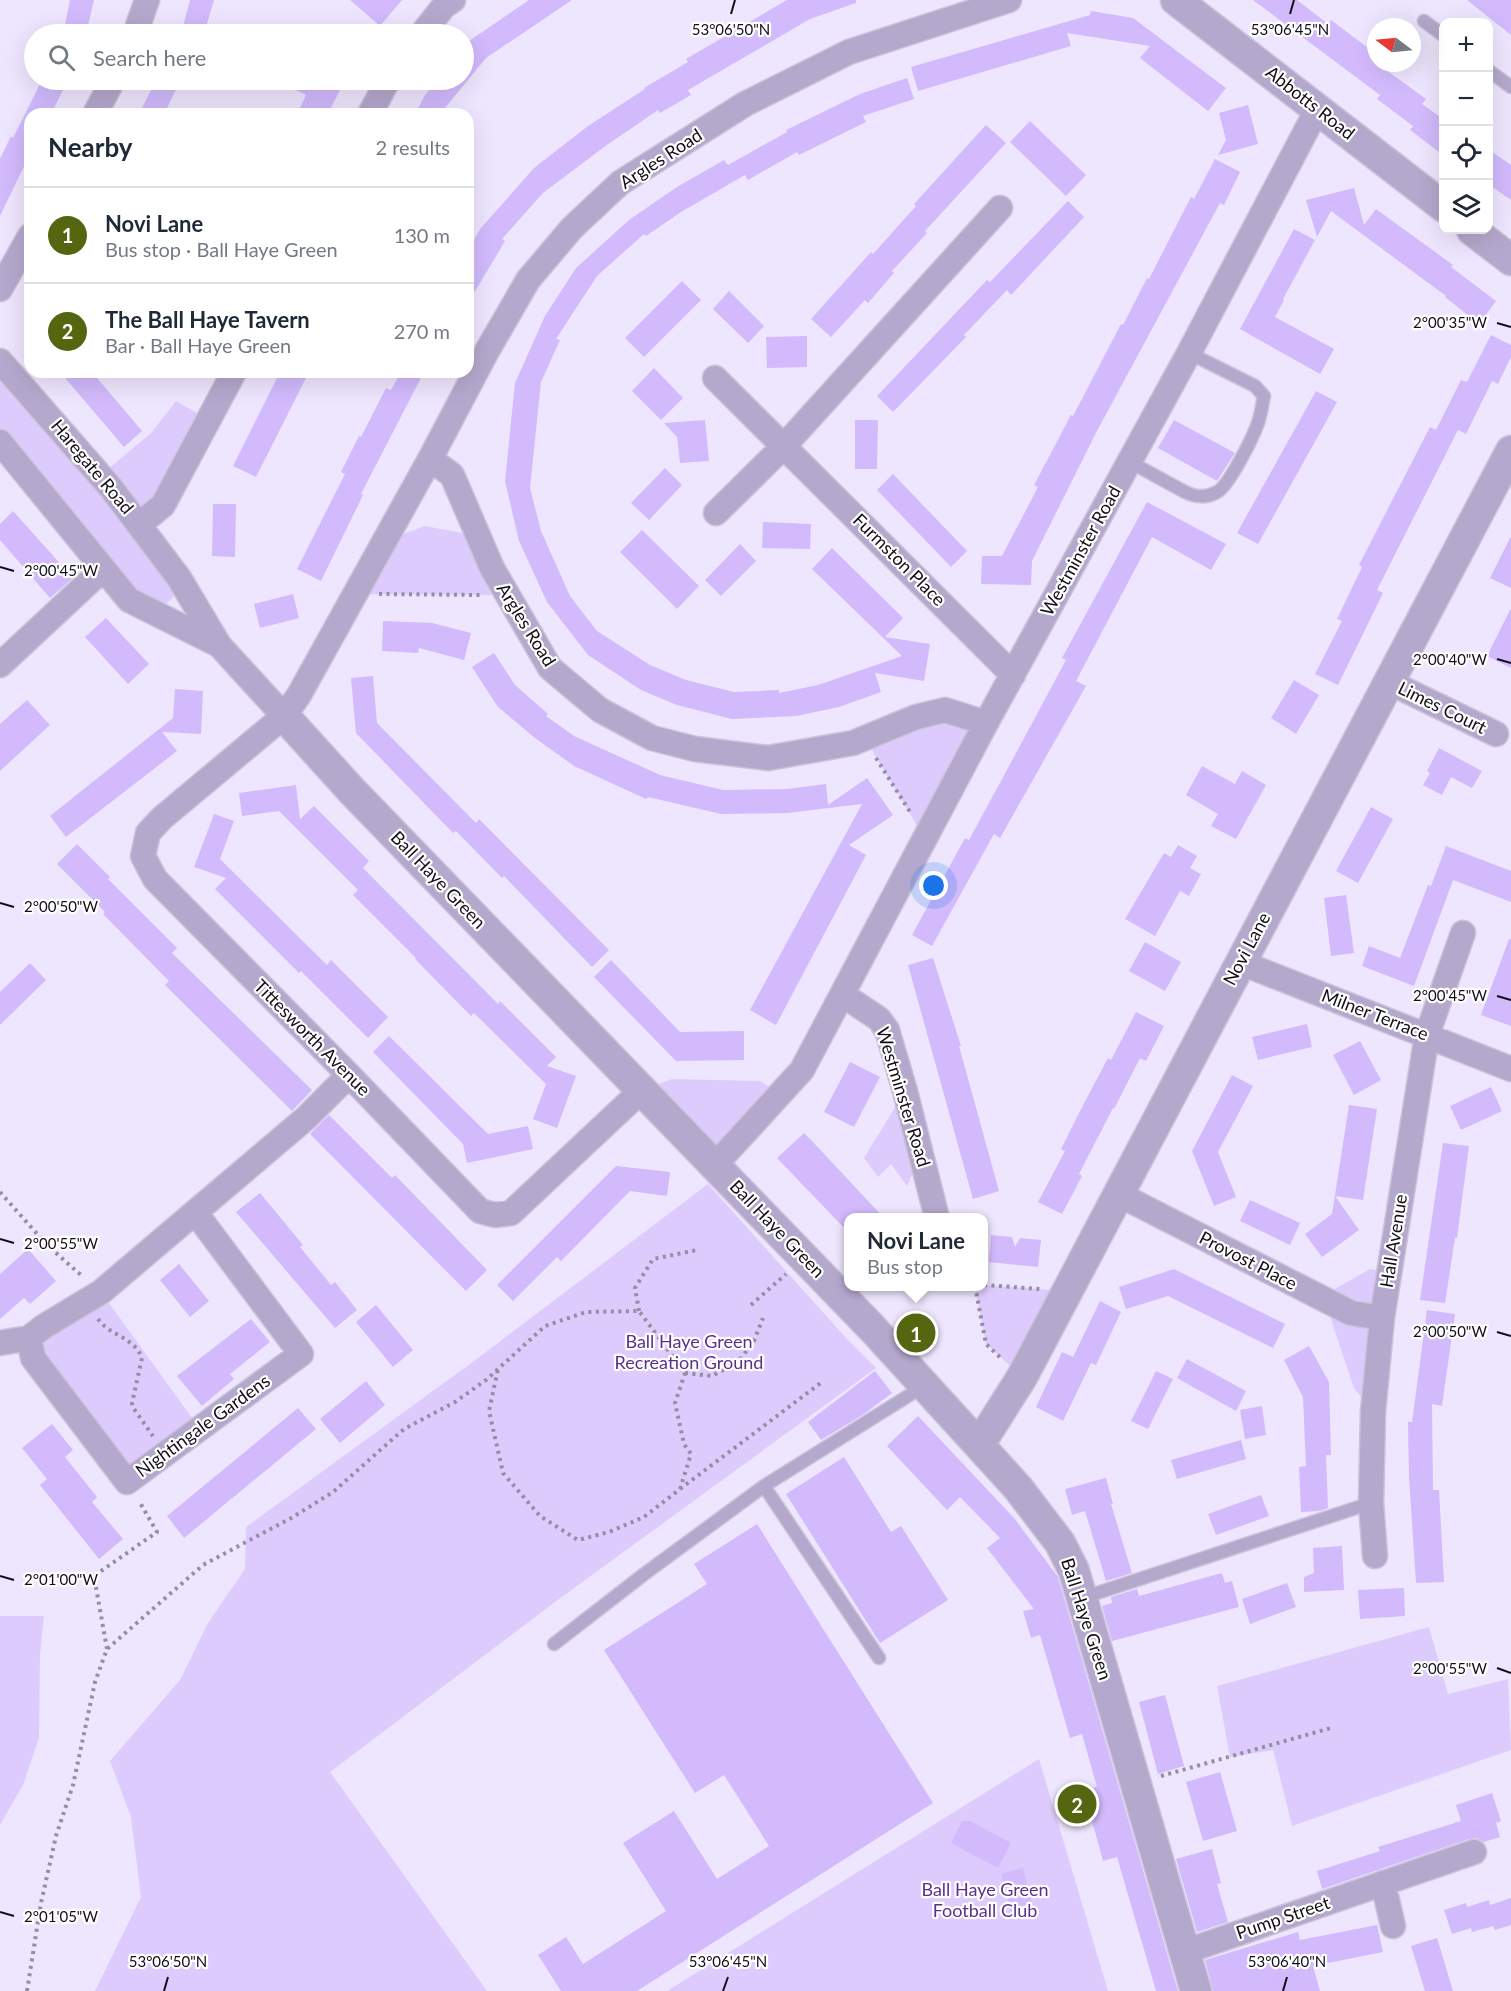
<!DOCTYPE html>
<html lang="en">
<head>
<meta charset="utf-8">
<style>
  body { margin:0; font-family:Lato,sans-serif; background:#f6f6f7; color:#1f2937 }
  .controls { position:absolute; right:18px; top:18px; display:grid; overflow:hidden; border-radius:12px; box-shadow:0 6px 24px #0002 }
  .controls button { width:54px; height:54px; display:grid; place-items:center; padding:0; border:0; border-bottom:2px solid #e0e1e3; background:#fff; color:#1f2937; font:30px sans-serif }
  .compass { position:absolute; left:1367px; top:18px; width:54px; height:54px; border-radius:50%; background:#fff; box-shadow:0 6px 24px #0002; rotate:286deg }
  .you { position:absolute; left:934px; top:886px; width:21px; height:21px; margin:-15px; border:4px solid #fff; border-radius:50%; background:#1a73e8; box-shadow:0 0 0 9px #1a73e833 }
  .badge { display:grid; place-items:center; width:39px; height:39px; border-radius:50%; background:#556610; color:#fff; font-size:20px; font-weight:700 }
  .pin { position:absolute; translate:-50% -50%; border:3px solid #fff; box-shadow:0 2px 6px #0006 }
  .popup { position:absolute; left:844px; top:1213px; width:144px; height:78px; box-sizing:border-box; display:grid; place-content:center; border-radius:12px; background:#fff; filter:drop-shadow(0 2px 4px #0005); font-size:20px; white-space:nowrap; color:#747a83 }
  .popup b { font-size:22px; color:#1f2937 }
  .popup::after { content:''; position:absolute; left:50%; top:100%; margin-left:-12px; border:12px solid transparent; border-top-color:#fff }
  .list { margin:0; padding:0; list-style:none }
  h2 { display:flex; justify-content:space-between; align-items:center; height:78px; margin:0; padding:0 24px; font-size:26px }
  h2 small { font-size:20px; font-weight:400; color:#747a83 }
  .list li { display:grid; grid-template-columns:39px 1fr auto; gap:18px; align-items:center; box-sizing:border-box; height:96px; padding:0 24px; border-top:2px solid #e0e1e3 }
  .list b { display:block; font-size:22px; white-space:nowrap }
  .list p { margin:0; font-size:20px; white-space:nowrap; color:#747a83 }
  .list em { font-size:20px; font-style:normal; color:#747a83 }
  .icon { flex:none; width:33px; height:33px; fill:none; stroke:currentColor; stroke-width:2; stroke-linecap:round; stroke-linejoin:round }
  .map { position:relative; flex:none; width:1511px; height:1991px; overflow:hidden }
  .search { position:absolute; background:#fff; box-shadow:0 6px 24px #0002; left:24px; top:24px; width:450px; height:66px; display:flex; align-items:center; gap:15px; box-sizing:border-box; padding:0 21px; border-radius:33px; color:#747a83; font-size:22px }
  .panel { position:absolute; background:#fff; box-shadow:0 6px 24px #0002; left:24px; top:108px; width:450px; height:270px; border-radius:18px }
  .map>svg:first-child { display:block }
  .green { fill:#ddcbfe }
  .building { fill:#d2bafc }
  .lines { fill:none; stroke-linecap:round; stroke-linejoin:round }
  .service-casing { stroke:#cbc4d9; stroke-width:15 }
  .minor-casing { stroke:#cbc4d9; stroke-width:27 }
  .tertiary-casing { stroke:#cbc4d9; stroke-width:33 }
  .path { stroke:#958ea1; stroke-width:4; stroke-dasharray:3 4.5; stroke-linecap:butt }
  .service { stroke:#b5a8cd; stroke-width:12 }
  .minor { stroke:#b5a8cd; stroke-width:24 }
  .tertiary { stroke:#b5a8cd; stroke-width:30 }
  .ticks { fill:none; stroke:#130f19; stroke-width:2 }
  .labels { text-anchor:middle; stroke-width:4.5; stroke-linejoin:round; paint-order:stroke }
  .street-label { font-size:18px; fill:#130f19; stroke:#fff }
  .park-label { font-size:18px; fill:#5a308d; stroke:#fff }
  .ticks-label { font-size:15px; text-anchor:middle; fill:#130f19; stroke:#fff; stroke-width:4.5; stroke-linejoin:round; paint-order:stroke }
</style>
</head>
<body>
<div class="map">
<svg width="1511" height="1991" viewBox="0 0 1511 1991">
  <rect width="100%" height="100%" fill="#eee6fe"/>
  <path class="green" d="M0 361 101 475 151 433 176 401 209 420 140 524 176 594 164 606 147 610 0 442Z
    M425 526 462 533 482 544 506 595 355 594 384 541Z
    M916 717 986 723 924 840C907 804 883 773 866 738Z
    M672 1079 760 1081 780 1094 715 1165 642 1090Z
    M905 1091 925 1171 912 1175 907 1186 891 1164 878 1177 864 1158Z
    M708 1184 847 1339 876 1368 555 1602 330 1772 487 1991H95L141 1897 131 1817 110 1761 180 1680 208 1623 245 1569 246 1527 474 1361Z
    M1370 1269 1389 1273 1373 1411 1354 1388 1333 1326 1327 1301 1333 1290Z
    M984 1285 1065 1291 1022 1377 986 1344 975 1287 984 1286Z
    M101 1292 200 1429 127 1482 33 1358 43 1327Z
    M0 1616H44L40 1654 39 1737 23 1785 0 1825Z
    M1429 1627 1448 1694 1508 1679 1511 1750 1292 1826 1273 1750 1230 1757 1217 1686Z
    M1039 1759 1108 1991H667Z"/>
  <path class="building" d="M70 0H94L86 34H63Z
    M190 0H214L204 34H181Z
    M350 0H402L380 26Z
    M529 0H572L486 58 440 114H415L425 95 437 80H464V48L469 41Z
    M787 0H856V3L810 19 688 90 691 95 660 113 658 110 604 147 543 193 502 239 505 241 468 303V250L481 228 534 168 588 126 645 89 644 88 688 62 686 59Z
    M1253 0H1297L1328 24 1331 20 1376 54V63H1396L1389 72 1426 99 1422 104 1443 119V155L1410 130 1413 126 1377 99 1380 95Z
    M1467 0H1511V35Z
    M1091 11 1133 18 1226 88 1208 111 1140 58 1150 46 1067 33 1071 46 918 91 911 67 1090 15Z
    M907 78 914 99 863 116 866 122 799 155 797 152 748 180 745 175 681 212 646 236 644 234 597 276 556 339 560 340 541 382 530 488 541 531 570 596 597 631 650 665 686 680 734 692 779 690V693L818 685 902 656 812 569 832 548 903 618 885 637 930 644 924 681 875 673 881 692 839 707 796 716 732 719 677 705 641 690 588 655 547 602 519 541 505 481 515 383 545 316 576 268 629 220 677 187 724 160 728 165 787 132 786 130 860 94Z
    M42 80H68L51 114H30V154L0 216V159L11 136 13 138Z
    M156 80H181L164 114H139Z
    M275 80H345L328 114H297L306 95Z
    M1248 105 1258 144 1218 155 1226 140 1219 113Z
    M1030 121 1086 175 1066 196 1010 142Z
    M986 125 1006 143 925 231 927 233 892 271 894 273 868 303 865 300 831 337 811 319 871 252 873 254 916 206 914 204Z
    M1488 149 1511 165V200L1488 184Z
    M1215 159 1240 172 1224 205 1220 203 1098 429 1032 561 1031 585 981 584 982 556H1002L1038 487 1034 485 1071 415 1073 416 1121 324 1123 325 1147 278 1149 279 1191 197 1194 199Z
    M1354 188 1364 225 1376 209 1453 265 1451 267 1496 301 1479 324 1445 297 1446 296 1331 211 1317 237 1306 200Z
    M1068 201 1084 217 1011 295 1007 290 964 335 966 337 893 412 877 396 987 280 990 282Z
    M1294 229 1315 240 1283 299 1284 300 1275 317 1334 349 1320 374 1240 329Z
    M682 281 701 300 644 357 625 338Z
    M729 291 764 326 748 343 713 309Z
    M1491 335 1511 345V357L1498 384 1492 381 1466 434 1458 430 1377 590 1383 593 1338 685 1315 674 1342 621 1337 619 1362 567 1359 565 1430 427 1436 430 1461 380 1467 382Z
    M807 336V367L767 368 766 337Z
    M654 368 683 398 661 420 632 391Z
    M60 372H92L142 431 124 447Z
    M280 372H309L256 477 233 466Z
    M401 372H424L361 494 363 495 321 581 297 569 345 474 341 472 359 436 361 437 386 388 391 390Z
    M1316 391 1337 402 1258 544 1237 533Z
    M705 420 709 461 680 463 677 437 664 423Z
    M855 420H878L877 469H855Z
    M1174 420 1235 453 1217 481 1158 448Z
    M665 468 682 485 649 520 631 503Z
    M893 474 967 551 951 567 877 490Z
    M1147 502 1226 544 1211 570 1152 537 1076 681 1086 686 1000 838 994 834 932 946 912 935 965 838 969 840 1022 742 1066 660 1062 658Z
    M213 504H236L235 557 212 556Z
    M13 511 73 578 50 598 0 540V524Z
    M763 522 811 524 810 549 762 548Z
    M642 530 699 586 677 609 620 552Z
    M1511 536V588L1490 578Z
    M740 544 756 561 721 596 705 580Z
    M293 594 299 618 260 628 254 604Z
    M1511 608V668L1487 656Z
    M106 618 149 664 128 684 85 637Z
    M383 621 432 623 471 633 464 660 419 648 418 653 382 651Z
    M494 653 515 685 548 714 546 716 574 736 660 775 723 790 787 789 826 784 828 805 867 778 893 815 849 845 866 855 776 1025 750 1010 862 804 787 813 721 814 648 797 646 799 574 766 535 738 498 707 472 667Z
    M373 676 377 723 476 823 479 819 609 950 592 967 504 876 502 878 456 831 453 833 356 733 351 678Z
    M1294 680 1319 695 1296 734 1271 718Z
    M175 689 203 691 201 734 162 732 177 751 66 837 50 816 173 718Z
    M27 700 50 725 0 771V724Z
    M1439 748 1482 771 1472 788 1451 777 1442 795 1423 785 1430 773 1427 771Z
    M1202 766 1235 784 1242 771 1266 785 1236 839 1211 826 1218 814 1186 795Z
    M296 785 300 819 314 806 369 861 363 868 498 1004 500 1001 556 1057 547 1066 576 1076 557 1128 533 1119 546 1084 474 1013 471 1016 415 959 416 958 353 895 358 890 279 811 242 816 239 793Z
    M1371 807 1393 819 1358 883 1336 871Z
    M214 814 234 821 220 859 327 965 331 960 388 1017 368 1038 301 971 299 973 215 889 226 878 194 867Z
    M77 844 110 877 108 879 177 948 172 953 312 1090 292 1111 165 985 169 981 103 914 105 912 57 864Z
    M1178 845 1197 856 1190 868 1201 874 1189 896 1180 891 1155 936 1125 919 1164 853 1171 857Z
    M1446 846 1511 871V902L1453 880 1414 986 1362 966 1369 946 1400 958 1428 885 1431 886Z
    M1346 895 1354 953 1331 956 1324 898Z
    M1509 939H1511V1026L1481 1015Z
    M1145 942 1181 962 1165 991 1129 971Z
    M933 958 961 1046H959L999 1191 973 1199 908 965Z
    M611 960 680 1032 744 1031V1060L676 1061 594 977Z
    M30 963 46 980 0 1025V992Z
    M1136 1012 1164 1026 1146 1061 1140 1058 1114 1109 1113 1108 1079 1174 1082 1176 1062 1214 1038 1202 1065 1151 1061 1149 1080 1111 1108 1058 1111 1060Z
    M1307 1024 1312 1047 1258 1060 1252 1037Z
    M389 1036 488 1134 528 1126 533 1149 467 1163 463 1144 373 1052Z
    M1360 1041 1381 1080 1354 1095 1333 1055Z
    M850 1062 880 1077 854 1127 824 1112Z
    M1232 1075 1253 1086 1218 1152 1236 1197 1214 1206 1192 1151Z
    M1491 1087 1502 1111 1461 1130 1450 1106Z
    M1349 1105 1377 1109 1363 1200 1335 1196 1359 1230 1322 1257 1305 1234 1332 1214Z
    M329 1115 392 1178 395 1175 487 1270 466 1291 310 1134Z
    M804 1133 813 1142 884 1218H849V1233L777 1158Z
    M1443 1143 1469 1146 1457 1238H1455L1445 1303 1420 1300Z
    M616 1166 670 1172 667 1196 630 1191 561 1261 557 1257 513 1301 497 1285Z
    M260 1193 303 1245 300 1247 331 1285 335 1282 357 1310 335 1328 236 1212Z
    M1250 1200 1300 1223 1290 1245 1240 1221Z
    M991 1235 1012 1237 1015 1247 1020 1238 1041 1240 1038 1267 989 1262Z
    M28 1249 56 1281 30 1304 24 1298 0 1319V1274Z
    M179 1264 209 1301 190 1317 160 1280Z
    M1174 1269 1285 1324 1273 1348 1168 1296 1126 1309 1119 1287Z
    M1100 1301 1121 1312 1096 1365 1091 1363 1063 1421 1036 1407 1062 1352 1073 1357Z
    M376 1305 413 1350 393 1367 356 1322Z
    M1427 1310 1455 1314 1442 1406 1432 1404 1433 1490H1439L1444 1582 1416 1583 1409 1477 1408 1422H1412Z
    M251 1319 270 1342 230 1374 234 1379 202 1406 177 1376Z
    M1309 1346 1329 1382 1331 1455H1326L1328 1508 1320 1511 1301 1512 1299 1467 1306 1466 1303 1397 1284 1360Z
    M1187 1359 1246 1391 1236 1411 1177 1378Z
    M875 1371 892 1393 864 1414 821 1440 808 1422Z
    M1156 1371 1173 1379 1148 1429 1131 1421Z
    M366 1381 385 1405 340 1443 320 1419Z
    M1262 1406 1266 1435 1245 1439 1240 1410Z
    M298 1408 316 1429 184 1538 167 1516Z
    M918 1416 1014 1518 1058 1577 1178 1991H1156L1117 1857 1103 1861 1091 1817 1088 1818 1080 1791 1097 1787 1082 1734 1070 1738 1040 1635 1031 1638 1023 1611 1034 1609 987 1548 1000 1538 960 1497 947 1510 887 1446Z
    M52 1424 73 1450 65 1457 97 1497 92 1502 123 1539 99 1559 40 1485 47 1479 22 1448Z
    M1241 1440 1246 1459 1177 1479 1171 1460Z
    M844 1457 891 1532 901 1526 948 1600 880 1643 786 1494Z
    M1106 1478 1113 1504H1111L1132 1573 1106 1581 1085 1511 1072 1515 1065 1489Z
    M1261 1495 1269 1516 1216 1535 1208 1514Z
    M757 1524 933 1803 637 1991H561L538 1955 566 1937 583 1964 666 1911 623 1843 674 1811 717 1879 769 1846 724 1775 695 1793 604 1650 707 1584 694 1564Z
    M1342 1546 1344 1590 1304 1592V1577L1314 1573 1313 1548Z
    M1222 1573 1225 1583 1232 1581 1239 1607 1112 1641 1102 1606 1112 1603 1111 1597 1137 1589 1139 1596Z
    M1287 1583 1296 1607 1250 1624 1242 1599Z
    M1404 1588 1405 1616 1360 1619 1358 1590Z
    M1165 1695 1184 1766 1158 1774 1139 1702Z
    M1220 1772 1237 1831 1203 1841 1186 1782Z
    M1492 1793 1501 1821 1496 1823 1500 1837 1484 1842 1477 1838 1469 1839 1322 1889 1317 1871 1380 1851 1378 1847 1461 1821 1456 1805Z
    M962 1821H970L1011 1843 998 1868 951 1843Z
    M1212 1849 1221 1883 1217 1884 1228 1922 1197 1932 1176 1859Z
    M1023 1868 1033 1906 1011 1912 1001 1874Z
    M1511 1898V1925L1495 1930 1493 1926 1472 1932 1471 1928 1452 1934 1444 1910 1466 1903 1467 1907 1489 1900 1490 1905Z
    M1377 1925 1383 1952 1313 1966 1320 1991H1213L1205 1960 1298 1932 1300 1940Z
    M1437 1938 1453 1991H1425L1411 1946Z"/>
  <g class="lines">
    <defs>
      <path id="service" d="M1424 21 1444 36
        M1488 70 1511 87
        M1130 462 1185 492C1195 497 1207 498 1217 492 1229 486 1253 437 1258 423 1261 414 1262 405 1264 396L1255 386 1189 353
        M1082 1598 1371 1503
        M554 1644 643 1575 764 1486
        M879 1658 764 1486 924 1386"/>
      <path id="minor" d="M135 34 147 0
        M422 34 444 6 453 0
        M95 114 113 80
        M370 114 388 80
        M0 289 30 236
        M0 361 111 488 179 578 219 645 284 716
        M715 378 1013 675
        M0 442 129 600 219 645
        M430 459 452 475 492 568 550 668 600 710 652 738 695 749 768 758 853 743 916 717 945 710 986 723
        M716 513 784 446 1000 208
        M140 524 163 505 234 372
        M0 665 103 569
        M1389 682 1496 734
        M1239 962 1511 1069
        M843 995 879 1019 887 1030 905 1091 937 1218
        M642 1090 511 1213 495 1215 480 1211 349 1075 155 879 143 856 148 833 162 818 284 716 299 695 430 459 487 351 528 280 572 228 620 183 745 104 849 52 1009 0
        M715 1165 802 1070 986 723 1189 353 1318 108
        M1118 1194 1351 1313 1382 1318
        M195 1212 301 1354 127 1482 33 1358 29 1338 43 1327 101 1292 306 1118 349 1075
        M0 1343 29 1338
        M1375 1556 1371 1503 1373 1412 1382 1318 1427 1035 1463 933
        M1383 1883 1393 1926
        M1184 1952 1474 1852"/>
      <path id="tertiary" d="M1176 0 1444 207
        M1472 230 1511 260
        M284 716 352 791 873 1329 1018 1488 1060 1543 1074 1571 1196 1991
        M979 1445 1022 1377 1511 451"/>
    </defs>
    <use href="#service" class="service-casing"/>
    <use href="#minor" class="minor-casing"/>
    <use href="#tertiary" class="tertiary-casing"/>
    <path class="path" d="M379 594 480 595
      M876 758 912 815
      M0 1192 46 1244 82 1276
      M984 1285 1040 1289
      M975 1286 986 1344 1002 1359
      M751 1305 786 1274
      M639 1311 635 1288 653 1259 697 1250
      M98 1319C110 1336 134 1337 142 1358L132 1403 134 1409 153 1436
      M685 1373 712 1376 738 1362 754 1341 763 1318
      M680 1489 822 1382
      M107 1649 94 1576 157 1532 139 1501
      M1161 1776 1331 1728
      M27 1991 41 1903 56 1836 73 1785 95 1682 107 1649 203 1565 293 1517 333 1492 404 1429 455 1402 486 1380 545 1326 586 1312 639 1311 685 1373 675 1403 684 1444 691 1454 680 1489 644 1517 609 1532 578 1540 540 1516 503 1473 489 1411 498 1369"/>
    <use href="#service" class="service"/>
    <use href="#minor" class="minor"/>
    <use href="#tertiary" class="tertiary"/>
  </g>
  <path class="ticks" d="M731 14 735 0M1290 14 1294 0M1497 323 1511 327M0 567 14 571M1497 659 1511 663M0 903 14 907M1497 996 1511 1000M0 1239 14 1243M1497 1332 1511 1336M0 1576 14 1580M1497 1668 1511 1673M0 1912 14 1916M164 1991 168 1977M723 1991 728 1977M1283 1991 1287 1977"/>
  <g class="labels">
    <g class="street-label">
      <text transform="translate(1310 103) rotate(38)" y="6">Abbotts Road</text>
      <text transform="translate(661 159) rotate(-33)" y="6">Argles Road</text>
      <text transform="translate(92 467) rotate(50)" y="6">Haregate Road</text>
      <text transform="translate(1081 551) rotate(-61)" y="6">Westminster Road</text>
      <text transform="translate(899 560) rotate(45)" y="6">Furmston Place</text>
      <text transform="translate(526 625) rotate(58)" y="6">Argles Road</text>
      <text transform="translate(1442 708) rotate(26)" y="6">Limes Court</text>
      <text transform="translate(438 880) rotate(46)" y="6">Ball Haye Green</text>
      <text transform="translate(1247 949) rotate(-62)" y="6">Novi Lane</text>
      <text transform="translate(1375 1015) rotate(21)" y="6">Milner Terrace</text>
      <text transform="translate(312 1038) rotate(45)" y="6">Tittesworth Avenue</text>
      <text transform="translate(903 1097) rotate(73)" y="6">Westminster Road</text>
      <text transform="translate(777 1229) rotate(46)" y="6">Ball Haye Green</text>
      <text transform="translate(1394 1241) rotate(-81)" y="6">Hall Avenue</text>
      <text transform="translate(1248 1261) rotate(27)" y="6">Provost Place</text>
      <text transform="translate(203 1426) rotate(-36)" y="6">Nightingale Gardens</text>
      <text transform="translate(1086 1619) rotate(72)" y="6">Ball Haye Green</text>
      <text transform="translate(1283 1918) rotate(-19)" y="6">Pump Street</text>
    </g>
    <g class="park-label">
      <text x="689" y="1348">Ball Haye Green<tspan x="689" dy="21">Recreation Ground</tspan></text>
      <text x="985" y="1896">Ball Haye Green<tspan x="985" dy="21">Football Club</tspan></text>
    </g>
  </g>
  <g class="ticks-label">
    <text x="731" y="35">53°06'50"N</text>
    <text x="1290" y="35">53°06'45"N</text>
    <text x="1450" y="328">2°00'35"W</text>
    <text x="61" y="576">2°00'45"W</text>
    <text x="1450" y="665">2°00'40"W</text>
    <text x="61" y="912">2°00'50"W</text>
    <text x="1450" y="1001">2°00'45"W</text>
    <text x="61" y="1249">2°00'55"W</text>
    <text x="1450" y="1337">2°00'50"W</text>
    <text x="61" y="1585">2°01'00"W</text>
    <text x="1450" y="1674">2°00'55"W</text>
    <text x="61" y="1922">2°01'05"W</text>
    <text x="168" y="1967">53°06'50"N</text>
    <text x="728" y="1967">53°06'45"N</text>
    <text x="1287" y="1967">53°06'40"N</text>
  </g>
</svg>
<div class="controls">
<button>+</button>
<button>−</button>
<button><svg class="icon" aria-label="locate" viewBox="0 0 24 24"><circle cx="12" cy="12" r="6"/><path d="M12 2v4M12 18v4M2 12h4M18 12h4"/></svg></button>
<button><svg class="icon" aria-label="layers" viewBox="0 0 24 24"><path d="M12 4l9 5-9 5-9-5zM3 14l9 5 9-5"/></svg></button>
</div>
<svg class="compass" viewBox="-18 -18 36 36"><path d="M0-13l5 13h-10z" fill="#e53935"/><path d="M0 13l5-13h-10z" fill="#747a83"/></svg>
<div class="you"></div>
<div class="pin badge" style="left:916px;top:1333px">1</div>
<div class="popup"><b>Novi Lane</b>Bus stop</div>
<div class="pin badge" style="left:1077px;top:1804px">2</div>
<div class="search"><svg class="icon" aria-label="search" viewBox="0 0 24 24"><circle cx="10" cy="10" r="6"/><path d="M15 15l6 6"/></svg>Search here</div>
<section class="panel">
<h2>Nearby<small>2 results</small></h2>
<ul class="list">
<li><span class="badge">1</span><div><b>Novi Lane</b><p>Bus stop · Ball Haye Green</p></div><em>130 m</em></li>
<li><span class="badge">2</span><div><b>The Ball Haye Tavern</b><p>Bar · Ball Haye Green</p></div><em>270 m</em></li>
</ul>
</section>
</div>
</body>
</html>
